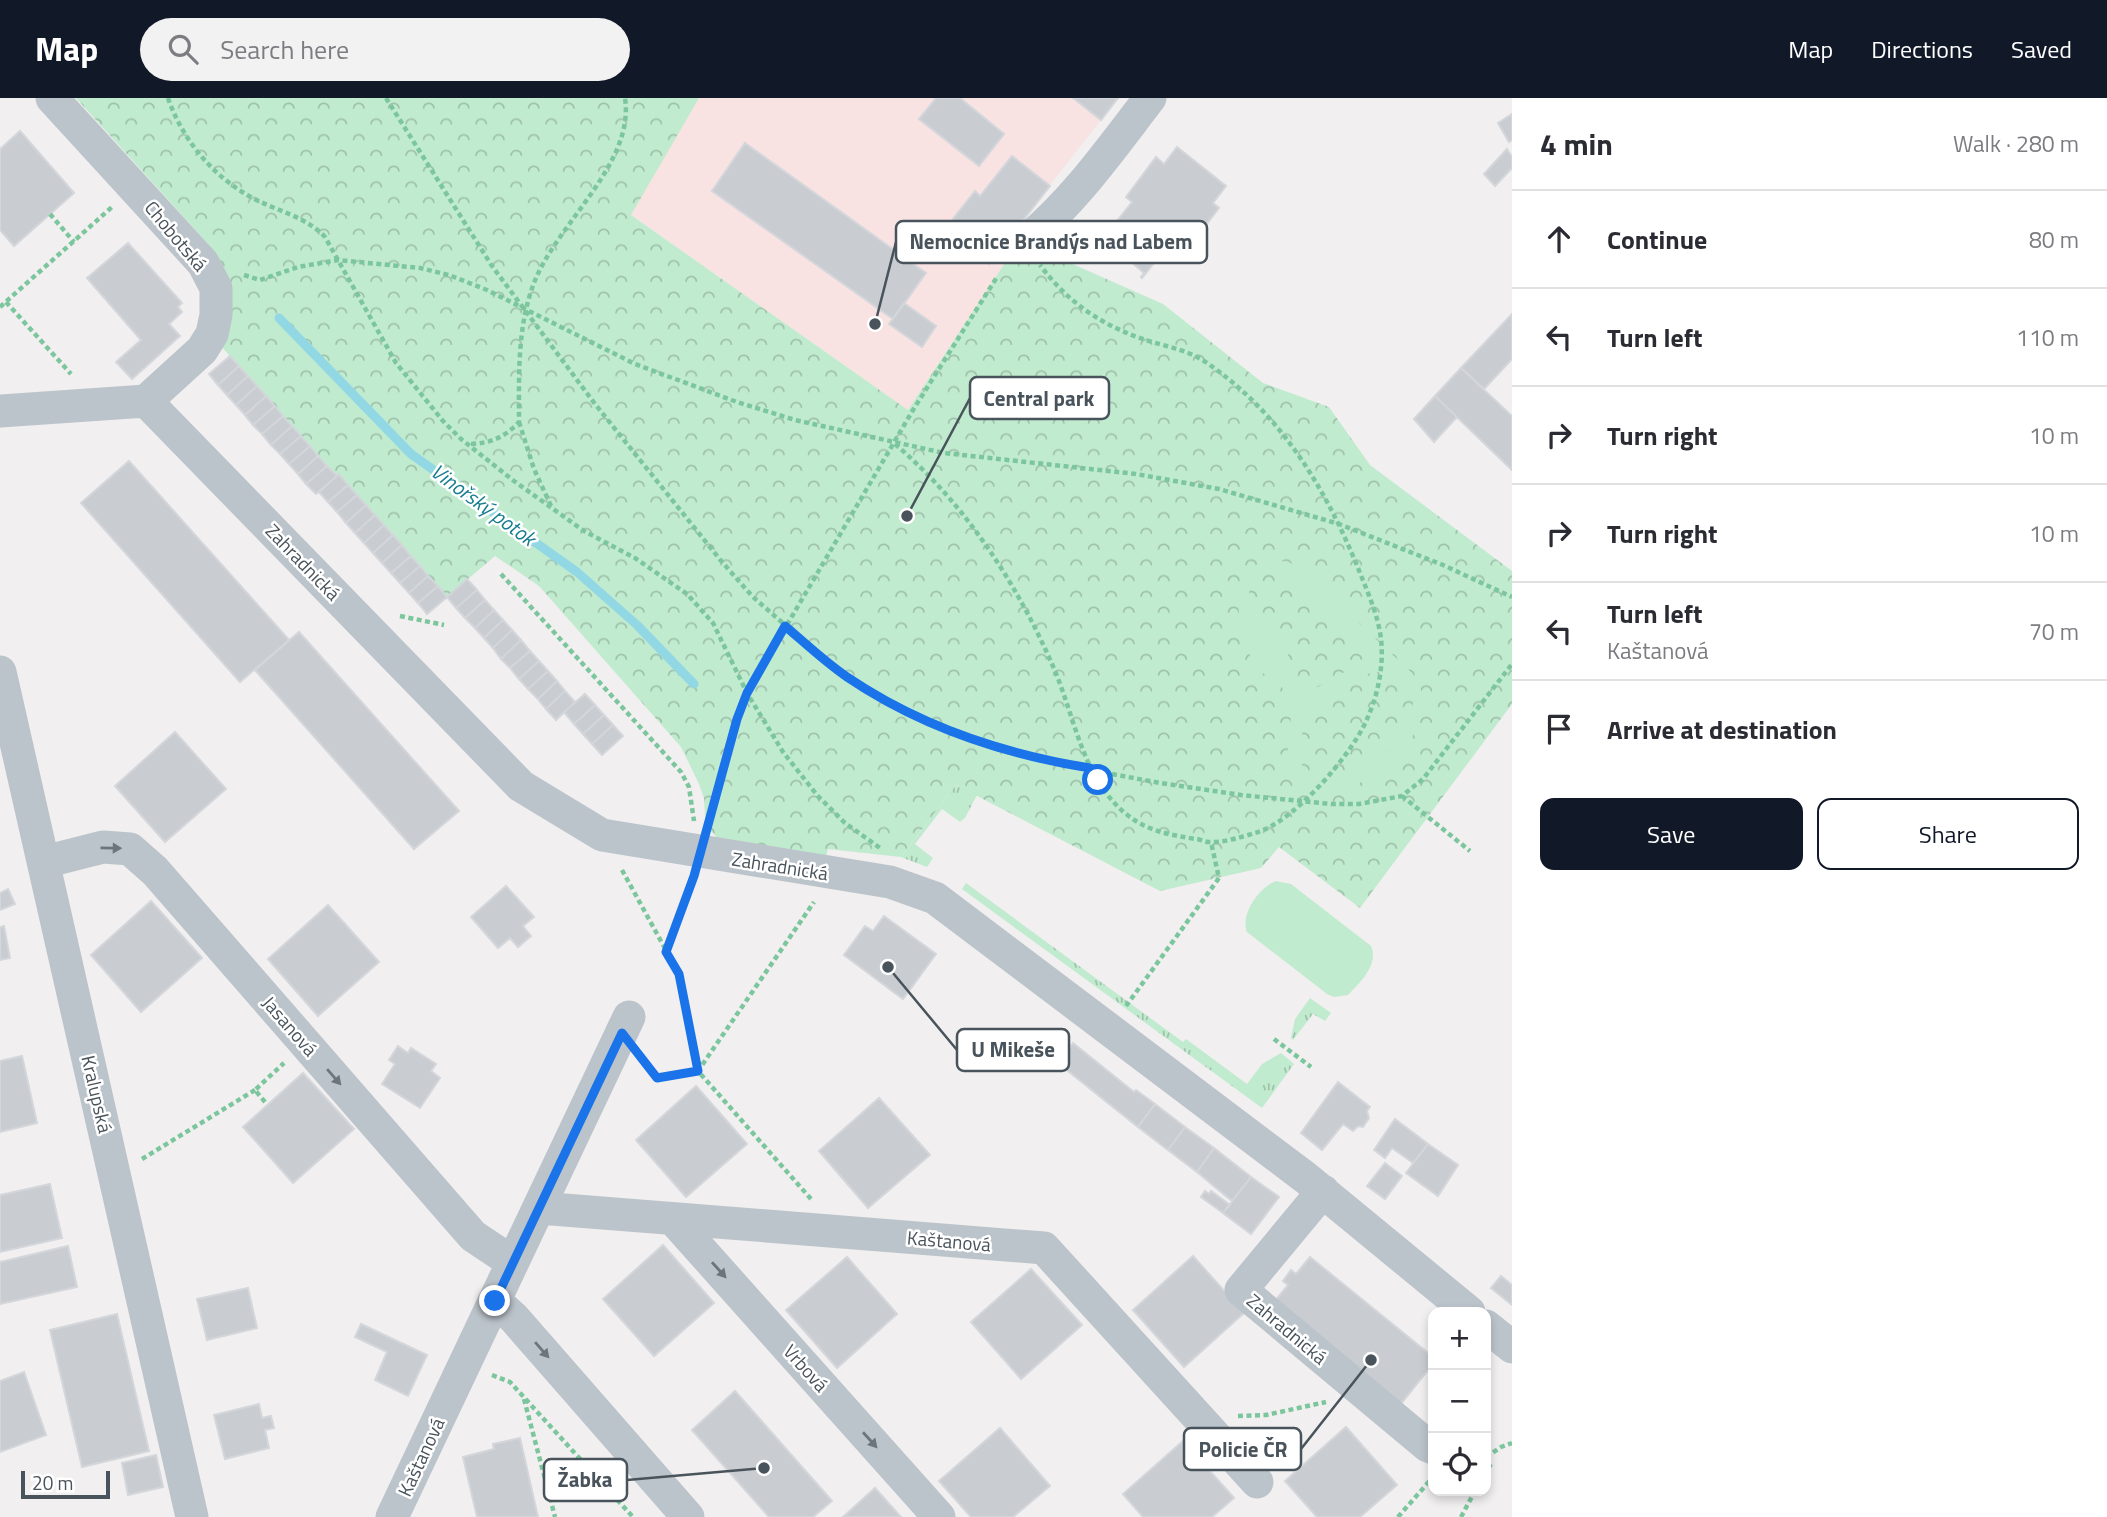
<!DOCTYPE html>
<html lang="en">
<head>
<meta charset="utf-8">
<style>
  body { margin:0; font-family:"Titillium Web",sans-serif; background:#f2f2f3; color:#2b2b33 }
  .controls { position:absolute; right:21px; bottom:21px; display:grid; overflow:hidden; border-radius:14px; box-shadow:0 4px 10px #0003 }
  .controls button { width:63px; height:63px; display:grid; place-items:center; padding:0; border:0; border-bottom:2px solid #e1e1e2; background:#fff; color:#2b2b33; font:35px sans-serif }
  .scale { position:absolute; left:21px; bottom:18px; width:89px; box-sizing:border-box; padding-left:7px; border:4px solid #49535b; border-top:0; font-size:19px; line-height:24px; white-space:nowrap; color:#49535b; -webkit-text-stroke:5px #fff; paint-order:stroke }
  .stop { position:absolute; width:21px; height:21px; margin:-16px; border:5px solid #1a73e8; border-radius:50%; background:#fff }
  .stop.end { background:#1a73e8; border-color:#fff; box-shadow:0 2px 7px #0008 }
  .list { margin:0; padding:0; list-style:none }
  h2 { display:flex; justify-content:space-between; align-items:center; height:91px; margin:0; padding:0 28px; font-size:30px }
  h2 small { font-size:23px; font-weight:400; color:#7c7c81 }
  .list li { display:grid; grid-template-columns:46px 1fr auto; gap:21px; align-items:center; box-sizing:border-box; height:98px; padding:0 28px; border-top:2px solid #e1e1e2 }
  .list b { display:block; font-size:26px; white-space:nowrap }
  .list p { margin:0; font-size:23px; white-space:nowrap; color:#7c7c81 }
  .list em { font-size:23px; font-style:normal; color:#7c7c81 }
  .actions { display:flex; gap:14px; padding:21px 28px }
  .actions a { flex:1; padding:16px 0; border:2px solid #111827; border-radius:14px; text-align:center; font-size:24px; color:#111827 }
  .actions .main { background:#111827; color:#fff }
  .icon { flex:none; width:38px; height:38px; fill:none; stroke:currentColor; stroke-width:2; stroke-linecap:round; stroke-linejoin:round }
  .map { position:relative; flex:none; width:1512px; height:1419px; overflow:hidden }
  header { display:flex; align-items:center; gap:42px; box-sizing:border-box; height:98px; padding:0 35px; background:#111827; color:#fff }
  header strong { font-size:33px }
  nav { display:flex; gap:38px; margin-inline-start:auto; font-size:24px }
  .search { width:490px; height:63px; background:#f2f2f3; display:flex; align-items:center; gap:18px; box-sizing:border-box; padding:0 24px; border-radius:38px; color:#7c7c81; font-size:26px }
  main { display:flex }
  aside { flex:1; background:#fff }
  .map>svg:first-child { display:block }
  .medical { fill:#f9e2e2 }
  .grass { fill:url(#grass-tufts) }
  .forest { fill:url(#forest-crowns) }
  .garden { fill:#c1ebcf; fill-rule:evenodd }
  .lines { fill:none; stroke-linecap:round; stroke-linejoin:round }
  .stream { stroke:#92d8e4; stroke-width:9 }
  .building { fill:#c9ccd1; stroke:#d3d6da; stroke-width:2 }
  .path { stroke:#7cc69e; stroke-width:4.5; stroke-dasharray:5 3.5; stroke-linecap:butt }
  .minor { stroke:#bcc4cb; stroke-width:33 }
  .oneway { fill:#6c757d }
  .route { stroke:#1a73e8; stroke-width:9 }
  .labels { text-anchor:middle; stroke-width:5; stroke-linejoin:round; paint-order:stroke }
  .street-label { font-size:19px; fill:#49535b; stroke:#fff }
  .water-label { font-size:21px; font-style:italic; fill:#177d90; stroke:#fff }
  .leader { fill:none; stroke:#49535b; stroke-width:2.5 }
  .callout-dot { fill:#49535b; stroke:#fff; stroke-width:2.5 }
  .callout { fill:#fff; stroke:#49535b; stroke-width:2.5 }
  .callout-label { font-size:21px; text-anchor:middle; font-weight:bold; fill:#49535b }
</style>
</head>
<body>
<header>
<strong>Map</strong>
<div class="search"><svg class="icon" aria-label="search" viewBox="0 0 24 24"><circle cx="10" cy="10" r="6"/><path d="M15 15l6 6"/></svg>Search here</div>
<nav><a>Map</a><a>Directions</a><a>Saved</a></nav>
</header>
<main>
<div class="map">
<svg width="1512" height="1419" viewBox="0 0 1512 1419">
  <defs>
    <pattern id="grass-tufts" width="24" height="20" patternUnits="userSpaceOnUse" patternTransform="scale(1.75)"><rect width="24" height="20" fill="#c1ebcf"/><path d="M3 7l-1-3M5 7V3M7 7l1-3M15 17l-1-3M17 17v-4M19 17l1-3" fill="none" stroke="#9fc1ab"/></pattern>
    <pattern id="forest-crowns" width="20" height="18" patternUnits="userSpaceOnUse" patternTransform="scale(1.75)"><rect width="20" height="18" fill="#c1ebcf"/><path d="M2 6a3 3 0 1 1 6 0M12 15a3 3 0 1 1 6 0" fill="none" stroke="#9fc1ab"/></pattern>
  </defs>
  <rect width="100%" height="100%" fill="#f1efef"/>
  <path class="medical" d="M699 0H1118L1014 133 1022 139 908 312 630 116Z"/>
  <path class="grass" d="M956 687 977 697 965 720 960 724 942 711 915 746 933 760 927 769 901 759Z
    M966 785 1183 944 1186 941 1247 986 1262 966 1281 955 1294 966 1262 1010 962 791Z
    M1310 900 1331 915 1325 923 1313 916 1293 942 1291 940 1295 921Z"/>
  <path class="forest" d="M76 0H699L631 117 908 312 1022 139 1059 160 1163 206 1263 285 1329 309 1370 367 1512 473V606L1360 810 1279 749 1261 770 1160 793 956 687 901 759 828 751 826 759 719 742 711 733 705 719 704 700 699 686 681 649 539 488 495 458 447 499 339 376 337 378 220 247 209 147Z"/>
  <path class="garden" d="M1271 462 1289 464 1304 473 1412 575C1430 597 1423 623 1409 644 1390 673 1348 701 1313 687 1301 682 1292 673 1289 660 1284 641 1296 623 1288 602 1286 597 1282 587 1278 584 1275 581 1271 581 1268 579 1261 574 1255 567 1251 559 1242 545 1244 532 1240 519 1234 491 1239 468 1271 462ZM1277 473 1294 480 1362 544 1365 555 1360 565 1318 589 1303 591 1289 581C1294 555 1278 520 1250 513 1244 493 1254 474 1277 473ZM1383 574C1455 589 1382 679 1331 680 1262 681 1316 574 1383 574Z
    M1276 783 1291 786 1371 848C1379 866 1361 884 1348 897L1334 899 1327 896 1247 834C1240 817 1259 789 1276 783Z"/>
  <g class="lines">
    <path class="stream" d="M279 220 411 356 577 474 637 527 694 586"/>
  </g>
  <path class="building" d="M936 0H960L1004 36 979 68 919 21Z
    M1073 0H1118L1101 22Z
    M1512 16V42L1509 44 1498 25Z
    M20 33 74 95 14 148 0 132V51Z
    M745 45 926 175 893 221 712 93Z
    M1177 49 1226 88 1213 105 1219 110 1202 132 1192 124 1180 139 1171 140 1168 143 1170 145 1142 180 1141 179 1144 175 1129 162 1122 164 1116 159 1115 151 1121 143 1109 133 1132 104 1126 99 1156 59 1164 66Z
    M1507 51 1512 59V70L1495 88 1484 76Z
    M1012 58 1050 88 989 166 945 131 975 93 980 98Z
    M128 145 182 205 178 209 182 214 169 226 180 238 132 281 116 264 141 242 87 180Z
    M904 205 936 228 922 249 889 226Z
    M1512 216V261L1484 291 1461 270Z
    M230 258 239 268 218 287 209 276Z
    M239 268 248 278 227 297 218 287Z
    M1461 270 1512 318V372L1435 298Z
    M248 278 257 288 236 307 227 297Z
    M257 288 266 298 245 317 236 307Z
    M266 298 275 308 253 327 245 317Z
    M1435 298 1457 319 1434 344 1414 321Z
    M275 308 283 318 262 336 253 327Z
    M283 318 292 328 271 347 262 336Z
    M292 328 301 338 280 356 271 347Z
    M301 338 310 348 289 366 280 356Z
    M310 348 318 358 298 376 289 366Z
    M318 358 327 368 306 386 298 376Z
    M129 363 289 542 240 584 81 405Z
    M327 368 337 378 316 396 306 386Z
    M339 376 348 387 328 404 319 394Z
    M348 387 357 397 337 414 328 404Z
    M357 397 366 407 346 425 337 414Z
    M366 407 375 417 355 435 346 425Z
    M375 417 384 427 364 445 355 435Z
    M384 427 393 437 373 455 364 445Z
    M393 437 402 447 382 465 373 455Z
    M402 447 411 458 391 475 382 465Z
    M411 458 420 468 400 485 391 475Z
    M420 468 428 478 409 495 400 485Z
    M428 478 438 488 418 505 409 495Z
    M467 481 477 492 456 510 447 499Z
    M438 488 447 499 427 516 418 505Z
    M477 492 485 502 465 520 456 510Z
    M485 502 494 512 475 530 465 520Z
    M494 512 503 522 484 540 475 530Z
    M503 522 512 532 493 550 484 540Z
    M512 532 521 542 501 561 493 550Z
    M299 534 459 713 414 751 255 572Z
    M521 542 530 553 510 570 501 561Z
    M530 553 539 563 519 581 510 570Z
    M539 563 548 573 528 591 519 581Z
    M548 573 557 583 538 601 528 591Z
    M557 583 565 593 546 611 538 601Z
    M565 593 575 604 556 622 546 611Z
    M585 596 595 607 574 626 564 614Z
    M595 607 604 617 583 636 574 626Z
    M604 617 613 627 592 646 583 636Z
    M613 627 623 638 602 657 592 646Z
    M175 634 226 691 165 744 115 688Z
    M506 788 534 819 523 828 531 838 518 849 510 840 498 850 471 819Z
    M8 791 15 806 0 812V795Z
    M151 803 202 860 141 914 91 857Z
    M328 807 379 864 318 918 268 861Z
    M884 818 936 856 903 901 844 857 865 828 873 833Z
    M4 828 10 860 0 862V829Z
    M1073 945 1134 994 1136 992 1155 1006 1138 1029 1058 965Z
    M398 948 408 955 411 950 436 966 431 973 440 980 420 1010 382 986 395 966 389 962Z
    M22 958 37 1025 0 1034V963Z
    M303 975 354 1031 293 1085 243 1029Z
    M1338 984 1370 1009 1367 1013 1369 1020 1363 1029 1358 1028 1353 1033 1343 1026 1322 1052 1301 1035Z
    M696 988 747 1046 686 1099 636 1042Z
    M879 1000 930 1057 868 1110 819 1053Z
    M1155 1006 1185 1029 1168 1052 1138 1029Z
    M1395 1021 1428 1046 1413 1065 1392 1050 1385 1060 1374 1052Z
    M1185 1029 1214 1050 1197 1074 1168 1052Z
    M1428 1046 1458 1067 1438 1098 1406 1075Z
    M1214 1050 1251 1079 1232 1103 1197 1074Z
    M1385 1065 1402 1078 1385 1101 1367 1088Z
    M1251 1079 1279 1099 1251 1136 1223 1115Z
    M50 1086 62 1140 0 1154V1097Z
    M1205 1093 1209 1096 1211 1093 1230 1107 1223 1115 1201 1099Z
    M663 1147 714 1205 654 1258 603 1201Z
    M68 1148 77 1189 0 1206V1164Z
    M1193 1158 1244 1215 1184 1269 1133 1212Z
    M847 1159 897 1216 837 1270 786 1212Z
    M1310 1159 1433 1259V1266L1400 1307 1274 1204 1288 1187 1283 1183 1291 1172 1296 1176Z
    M1031 1171 1082 1227 1021 1281 971 1224Z
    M1501 1178 1512 1187V1207L1491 1190Z
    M248 1190 257 1230 207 1242 197 1201Z
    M117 1216 149 1353 82 1369 50 1232Z
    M361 1226 427 1257 408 1298 375 1282 387 1254 355 1239Z
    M24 1274 46 1337 0 1354V1283Z
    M735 1293 832 1403 813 1419H769L692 1332Z
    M259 1306 262 1320 271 1318 274 1330 265 1332 269 1350 225 1361 214 1317Z
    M1346 1329 1397 1387 1360 1419H1317L1285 1383Z
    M1000 1330 1050 1388 1013 1419H971L939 1383Z
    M520 1340 538 1419H477L463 1359 494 1351 493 1346Z
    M1183 1343 1234 1400 1212 1419H1143L1123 1396Z
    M156 1357 163 1389 128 1397 122 1365Z
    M875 1390 901 1419H843Z"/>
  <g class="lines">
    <path class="path" d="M168 0C182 41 212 77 249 98 275 113 304 117 325 139L396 265 443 323 461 341 514 383 584 433 635 460 687 496 713 525 747 595 783 654 817 697 845 725 880 750
      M386 0 492 168 595 306 722 464 753 499 817 555 845 578 912 617 962 639 1000 652 1048 664 1160 685 1241 697 1331 706H1359L1402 698 1423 681 1512 566
      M50 116 74 144
      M244 177 260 182 298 169 338 162 420 170 449 177 487 192 635 266 737 304 795 322 944 355 1136 376 1219 391 1339 426 1443 467 1512 499
      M6 204 71 276
      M0 209 112 109
      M519 324 534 371 551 408
      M471 346C491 345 505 339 519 324 519 278 517 229 534 185 557 125 635 66 625 0
      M895 346C964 405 1015 482 1052 566 1075 617 1081 679 1126 716 1147 733 1170 737 1196 741 1200 741 1204 744 1209 744 1223 745 1241 739 1255 735 1293 725 1352 657 1367 621 1378 597 1384 568 1381 541 1378 516 1367 493 1358 470 1325 389 1280 315 1207 265 1186 250 1160 248 1137 239 1097 224 1066 202 1040 167
      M501 476 681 674 689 689 694 723
      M400 518 444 527
      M1402 698 1470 753
      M710 723 737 621 747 595 913 312 997 179
      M622 772 679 876 698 973 657 980 643 962
      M666 854 693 781
      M1126 908 1219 780 1211 744
      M1274 941 1311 969
      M265 1004 255 992 284 965
      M142 1061 255 992
      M811 1101 698 973 814 804
      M492 1277 510 1284 633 1419
      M524 1301 555 1419
      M1238 1318 1266 1317 1326 1304
      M1486 1359 1501 1349 1512 1345
      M1486 1366 1490 1368 1486 1375
      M1398 1419 1433 1379
      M1461 1419 1475 1393"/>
    <path class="minor" d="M1028 141C1076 101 1112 49 1150 0
      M146 303 521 688 602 737 890 784 935 800 1306 1080 1469 1214
      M0 313 146 303 202 252 212 236 216 217V190L203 165 52 0
      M0 574 192 1419
      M44 764 103 749 130 751 155 773 473 1138 512 1164
      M1323 1093 1241 1192 1428 1348 1433 1350
      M539 1110 1044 1150 1257 1384
      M673 1121 939 1419
      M495 1203 514 1220 688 1419
      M1486 1228 1512 1249
      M392 1419 629 919"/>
  </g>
  <defs><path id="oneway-solid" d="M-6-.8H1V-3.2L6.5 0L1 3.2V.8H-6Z" transform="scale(1.75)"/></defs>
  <g class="oneway">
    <use href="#oneway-solid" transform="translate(111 750) rotate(1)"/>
    <use href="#oneway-solid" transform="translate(334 979) rotate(49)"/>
    <use href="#oneway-solid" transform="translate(719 1172) rotate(48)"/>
    <use href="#oneway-solid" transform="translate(542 1252) rotate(49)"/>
    <use href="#oneway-solid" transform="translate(870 1342) rotate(48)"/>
  </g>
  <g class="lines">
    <path class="route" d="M495 1203 622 935 657 980 698 973 679 876 666 854 694 778 737 621 747 595 785 528C805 545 825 564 847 579 921 629 1002 656 1090 670L1098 682"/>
  </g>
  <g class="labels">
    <g class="street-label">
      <text transform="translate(176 138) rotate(50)" y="7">Chobotská</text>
      <text transform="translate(303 464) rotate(46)" y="7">Zahradnická</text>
      <text transform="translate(780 768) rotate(9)" y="7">Zahradnická</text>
      <text transform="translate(290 928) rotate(49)" y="7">Jasanová</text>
      <text transform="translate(97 996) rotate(77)" y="7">Kralupská</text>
      <text transform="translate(949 1143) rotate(5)" y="7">Kaštanová</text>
      <text transform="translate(1287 1231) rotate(40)" y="7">Zahradnická</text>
      <text transform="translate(806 1270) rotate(48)" y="7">Vrbová</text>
      <text transform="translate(421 1359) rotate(-65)" y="7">Kaštanová</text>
    </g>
    <g class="water-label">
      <text transform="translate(483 407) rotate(36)" y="7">Vinořský potok</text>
    </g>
  </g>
  <path class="leader" d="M875 226L896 144M907 418L970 300M888 869L957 952M1371 1262L1301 1351M764 1370L627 1382"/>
  <g class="callout-dot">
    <circle cx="875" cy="226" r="7"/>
    <circle cx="907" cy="418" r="7"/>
    <circle cx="888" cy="869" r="7"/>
    <circle cx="1371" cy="1262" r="7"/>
    <circle cx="764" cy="1370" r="7"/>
  </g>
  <g class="callout">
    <rect x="896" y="123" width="311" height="42" rx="7"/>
    <rect x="970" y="279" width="139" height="42" rx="7"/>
    <rect x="957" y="931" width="112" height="42" rx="7"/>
    <rect x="1184" y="1330" width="117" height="42" rx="7"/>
    <rect x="544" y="1361" width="83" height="42" rx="7"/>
  </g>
  <g class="callout-label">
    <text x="1051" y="151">Nemocnice Brandýs nad Labem</text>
    <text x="1039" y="308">Central park</text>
    <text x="1013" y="959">U Mikeše</text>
    <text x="1243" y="1359">Policie ČR</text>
    <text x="585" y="1389">Žabka</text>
  </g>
</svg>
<div class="controls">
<button>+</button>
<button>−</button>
<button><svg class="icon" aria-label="locate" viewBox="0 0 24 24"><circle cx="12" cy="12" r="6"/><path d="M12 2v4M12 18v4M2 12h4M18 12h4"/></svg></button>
</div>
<div class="scale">20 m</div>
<div class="stop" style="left:1098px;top:682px"></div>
<div class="stop end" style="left:495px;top:1203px"></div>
</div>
<aside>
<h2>4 min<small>Walk · 280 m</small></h2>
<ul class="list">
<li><svg class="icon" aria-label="ahead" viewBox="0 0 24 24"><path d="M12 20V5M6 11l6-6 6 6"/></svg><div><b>Continue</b></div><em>80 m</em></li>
<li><svg class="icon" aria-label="left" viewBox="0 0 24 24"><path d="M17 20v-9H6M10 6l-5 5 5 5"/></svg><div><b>Turn left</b></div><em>110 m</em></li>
<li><svg class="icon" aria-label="right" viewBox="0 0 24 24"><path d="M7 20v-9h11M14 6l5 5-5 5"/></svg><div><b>Turn right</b></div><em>10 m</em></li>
<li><svg class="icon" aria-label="right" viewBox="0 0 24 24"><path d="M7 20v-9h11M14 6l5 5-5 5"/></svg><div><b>Turn right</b></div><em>10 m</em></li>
<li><svg class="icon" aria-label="left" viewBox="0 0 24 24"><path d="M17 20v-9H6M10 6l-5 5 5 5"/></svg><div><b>Turn left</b><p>Kaštanová</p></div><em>70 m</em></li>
<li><svg class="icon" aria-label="arrive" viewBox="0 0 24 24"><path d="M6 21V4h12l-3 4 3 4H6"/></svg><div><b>Arrive at destination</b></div></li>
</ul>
<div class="actions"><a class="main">Save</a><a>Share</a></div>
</aside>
</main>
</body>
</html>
